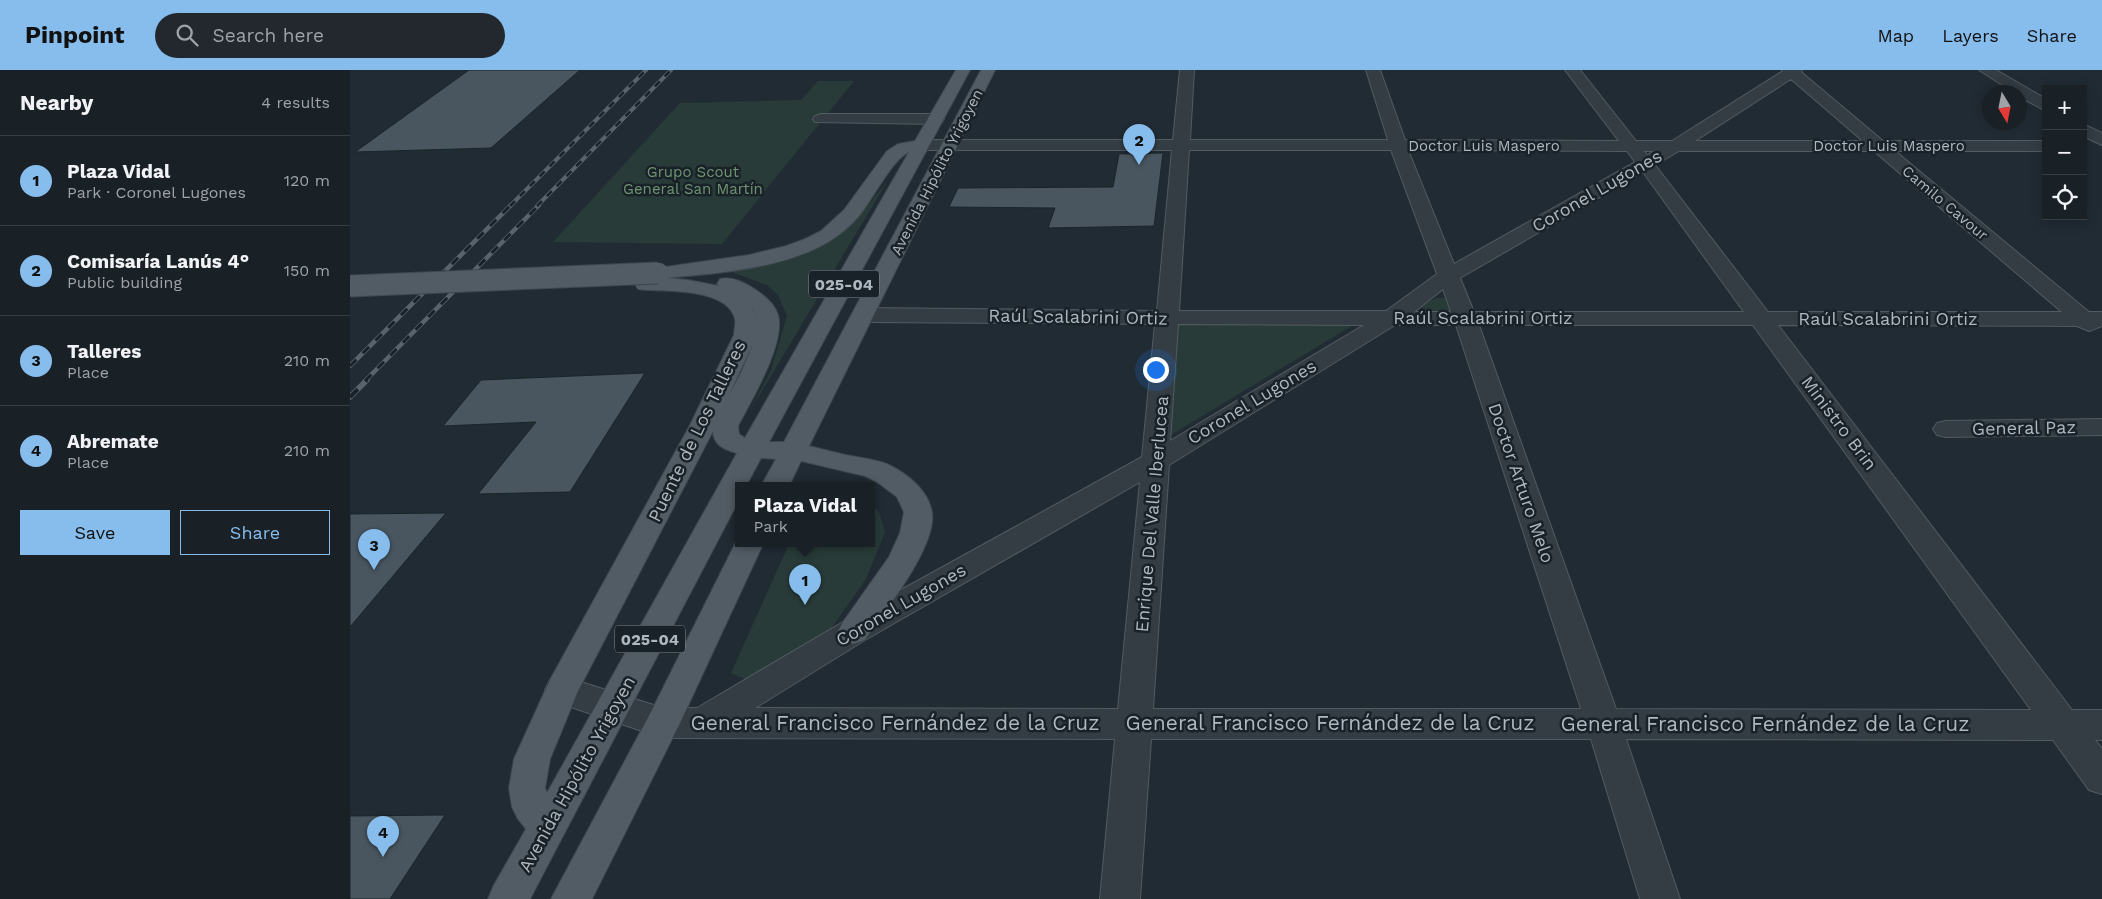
<!DOCTYPE html>
<html lang="en">
<head>
<meta charset="utf-8">
<style>
  body { margin:0; font-family:"Work Sans",sans-serif; background:#22282e; color:#f1f3f6 }
  .controls { position:absolute; right:15px; top:15px; display:grid; overflow:hidden; border-radius:0px; box-shadow:0 2px 12px #0003 }
  .controls button { width:45px; height:45px; display:grid; place-items:center; padding:0; border:0; border-bottom:1px solid #373e43; background:#192026; color:#f1f3f6; font:25px sans-serif }
  .compass { position:absolute; left:1632px; top:15px; width:45px; height:45px; border-radius:50%; background:#192026; box-shadow:0 2px 12px #0003; rotate:170deg }
  .you { position:absolute; left:805px; top:299px; width:18px; height:18px; margin:-12px; border:4px solid #fff; border-radius:50%; background:#1a73e8; box-shadow:0 0 0 8px #1a73e833 }
  .badge { display:grid; place-items:center; width:32px; height:32px; border-radius:50%; background:#87bded; color:#111; font-size:16px; font-weight:700 }
  .pin { position:absolute; translate:-50% -41px; filter:drop-shadow(0 1px 2px #0008) }
  .pin::after { content:''; position:absolute; top:26px; width:18px; height:15px; background:inherit; clip-path:polygon(0 0,100% 0,50% 100%) }
  .popup { position:absolute; left:385px; top:412px; width:140px; height:65px; box-sizing:border-box; display:grid; place-content:center; border-radius:0px; background:#192026; filter:drop-shadow(0 1px 4px #0005); font-size:16px; white-space:nowrap; color:#9fa3a7 }
  .popup b { font-size:19px; color:#f1f3f6 }
  .popup::after { content:''; position:absolute; left:50%; top:100%; margin-left:-10px; border:10px solid transparent; border-top-color:#192026 }
  .list { margin:0; padding:0; list-style:none }
  h2 { display:flex; justify-content:space-between; align-items:center; height:65px; margin:0; padding:0 20px; font-size:21px }
  h2 small { font-size:16px; font-weight:400; color:#9fa3a7 }
  .list li { display:grid; grid-template-columns:32px 1fr auto; gap:15px; align-items:center; box-sizing:border-box; height:90px; padding:0 20px; border-top:1px solid #373e43 }
  .list b { display:block; font-size:19px; white-space:nowrap }
  .list p { margin:0; font-size:16px; white-space:nowrap; color:#9fa3a7 }
  .list em { font-size:16px; font-style:normal; color:#9fa3a7 }
  .actions { display:flex; gap:10px; padding:15px 20px }
  .actions a { flex:1; padding:11px 0; border:1px solid #87bded; border-radius:0px; text-align:center; font-size:18px; color:#87bded }
  .actions .main { background:#87bded; color:#111 }
  .icon { flex:none; width:28px; height:28px; fill:none; stroke:currentColor; stroke-width:2; stroke-linecap:round; stroke-linejoin:round }
  .map { position:relative; flex:none; width:1752px; height:829px; overflow:hidden }
  header { display:flex; align-items:center; gap:30px; box-sizing:border-box; height:70px; padding:0 25px; background:#87bded; color:#111 }
  header strong { font-size:24px }
  nav { display:flex; gap:28px; margin-inline-start:auto; font-size:18px }
  .search { width:350px; height:45px; background:#22282e; display:flex; align-items:center; gap:12px; box-sizing:border-box; padding:0 18px; border-radius:28px; color:#9fa3a7; font-size:19px }
  main { display:flex }
  aside { flex:1; background:#192026 }
  .map>svg:first-child { display:block }
  .green { fill:#283b38 }
  .building { fill:#49565f; stroke:#1b242a }
  .lines { fill:none; stroke-linecap:round; stroke-linejoin:round }
  .minor-casing { stroke:#515b62; stroke-width:2 }
  .major-casing { stroke:#3d464e; stroke-width:2 }
  .minor { fill:#343d44; fill-rule:evenodd }
  .major { fill:#525c64; fill-rule:evenodd }
  .rail-far2-casing { stroke:#58646d; stroke-width:4 }
  .rail-far1-casing { stroke:#58646d; stroke-width:4.5 }
  .rail-casing { stroke:#58646d; stroke-width:5.5 }
  .rail-far2 { stroke:#192228; stroke-width:2.5; stroke-dasharray:7; stroke-linecap:butt }
  .rail-far1 { stroke:#192228; stroke-width:3; stroke-dasharray:9; stroke-linecap:butt }
  .rail { stroke:#192228; stroke-width:4; stroke-dasharray:11; stroke-linecap:butt }
  .major-bridge-casing { stroke:#3d464e; stroke-width:23; stroke-linecap:butt }
  .major-bridge { stroke:#525c64; stroke-width:21 }
  .labels { text-anchor:middle; stroke-width:5; stroke-linejoin:round; paint-order:stroke }
  .far-street-label { font-size:15px; fill:#aeb8c1; stroke:#192228 }
  .far-park-label { font-size:15px; fill:#709572; stroke:#192228 }
  .shield { fill:#192228; stroke:#818b93; stroke-width:1 }
  .shield-label { font-size:16px; font-weight:bold; fill:#aeb8c1 }
  .street-label { font-size:18px; fill:#aeb8c1; stroke:#192228 }
  .near-street-label { font-size:21px; fill:#aeb8c1; stroke:#192228 }
</style>
</head>
<body>
<header>
<strong>Pinpoint</strong>
<div class="search"><svg class="icon" aria-label="search" viewBox="0 0 24 24"><circle cx="10" cy="10" r="6"/><path d="M15 15l6 6"/></svg>Search here</div>
<nav><a>Map</a><a>Layers</a><a>Share</a></nav>
</header>
<main>
<aside>
<h2>Nearby<small>4 results</small></h2>
<ul class="list">
<li><span class="badge">1</span><div><b>Plaza Vidal</b><p>Park · Coronel Lugones</p></div><em>120 m</em></li>
<li><span class="badge">2</span><div><b>Comisaría Lanús 4°</b><p>Public building</p></div><em>150 m</em></li>
<li><span class="badge">3</span><div><b>Talleres</b><p>Place</p></div><em>210 m</em></li>
<li><span class="badge">4</span><div><b>Abremate</b><p>Place</p></div><em>210 m</em></li>
</ul>
<div class="actions"><a class="main">Save</a><a>Share</a></div>
</aside>
<div class="map">
<svg width="1752" height="829" viewBox="0 0 1752 829">
  <rect width="100%" height="100%" fill="#212b33"/>
  <path class="green" d="M468 11H504L372 174 203 172 330 33 451 30Z
    M538 110 397 346 421 300 437 246 428 225 417 215 384 203 385 200 490 164 503 154Z
    M1086 228H1096L1101 241H1074L1071 236Z
    M828 253 1005 254 821 365Z
    M521 434 529 442 535 462 516 509 480 560 395 609 381 603 439 474H521Z"/>
  <path class="building" d="M119 0H230L141 78 5 82Z
    M813 83 804 156 698 158 705 138 599 137 608 118 763 117 769 84Z
    M295 303 220 422 128 424 186 352 93 356 131 310Z
    M96 443 0 557V444Z
    M95 745 40 829H0V746Z"/>
  <g class="lines">
    <defs>
      <path id="minor" d="M830 0H844L840 70H1038L1016 0H1030L1055 70 1269 71 1215 0H1230L1286 71H1322L1433 1 1432 0H1452L1451 2 1533 71H1696V81H1545L1739 242H1752V256L1739 261 1727 256 1428 255 1722 640H1752V670H1745L1752 679V724L1739 720 1703 670 1276 669 1330 829H1290L1241 669H801L790 829H750L765 669 313 668 200 630 195 620 200 610 212 606 313 638H347L493 552 792 387 805 254 514 252 506 250 503 245 506 240 514 238 807 241 822 80H572L566 79 564 75 566 71 572 70H823ZM1441 9 1513 71H1345ZM839 80H1041L1087 204 1036 241H829ZM1058 80 1277 81 1285 92 1104 194ZM1294 81H1304L1297 85ZM1329 81H1524L1712 242H1418L1305 95ZM1293 102 1394 242H1124L1110 208ZM1093 219 1101 242H1064ZM828 254 1014 255 820 371ZM1045 255H1106L1231 639H803L819 395ZM1129 255H1403L1681 640 1266 639ZM790 412 768 639 405 638 515 570Z
        M1629 0H1646L1696 29V41L1670 27V22H1663Z
        M471 44H586L592 46 594 49 592 52 586 54 465 52 463 49 465 46Z
        M1733 54 1752 63V75L1733 66Z
        M1752 349V365L1596 367 1587 365 1583 359 1587 353 1596 351Z"/>
      <path id="major" d="M606 0H620L419 372H434L631 0H645L459 376C471 379 483 382 496 385 510 388 524 389 537 394 556 403 579 420 582 443 587 476 534 543 515 570L504 574 493 570 488 561 493 552 539 487 550 463 554 442 547 427 527 412 515 406 451 391 439 416H411L426 389 411 388 396 416H389V430L180 829H138L144 815 176 759 168 749 162 737 159 718 164 689 200 610 339 357 384 265C384 260 386 254 385 249 378 219 319 221 296 220L288 219 285 214 288 209 314 208 308 206 305 202 308 198 399 185 436 176 455 169 471 161 494 140 537 81 548 74 565 71ZM559 82 395 368 389 364 388 356C401 331 436 273 428 245 425 235 415 226 406 220 395 213 383 206 370 209L367 214 369 216 338 210 317 208C379 202 466 197 508 147 522 131 542 89 559 82ZM402 237 407 249 402 238ZM404 271 391 303 378 327ZM363 361C363 375 375 380 387 383L197 723 195 718 200 689 228 621Z
        M389 466V474H413L330 653 242 829H201L301 642Z"/>
    </defs>
    <use href="#minor" class="minor-casing"/>
    <use href="#major" class="major-casing"/>
    <use href="#minor" class="minor"/>
    <use href="#major" class="major"/>
    <defs>
      <path id="rail-far2" d="M160 136 296 0
        M187 136 321 0"/>
      <path id="rail-far1" d="M0 296 161 135
        M15 311 189 135"/>
      <path id="rail" d="M0 327 17 310"/>
    </defs>
    <use href="#rail-far2" class="rail-far2-casing"/>
    <use href="#rail-far1" class="rail-far1-casing"/>
    <use href="#rail" class="rail-casing"/>
    <use href="#rail-far2" class="rail-far2"/>
    <use href="#rail-far1" class="rail-far1"/>
    <use href="#rail" class="rail"/>
    <defs>
      <path id="major-bridge" d="M0 216 308 203"/>
    </defs>
    <use href="#major-bridge" class="major-bridge-casing"/>
    <use href="#major-bridge" class="major-bridge"/>
  </g>
  <g class="labels">
    <g class="far-street-label">
      <text x="1134" y="81">Doctor Luis Maspero</text>
      <text x="1539" y="81">Doctor Luis Maspero</text>
      <text transform="translate(587 102) rotate(-63)" y="5">Avenida Hipólito Yrigoyen</text>
      <text transform="translate(1595 133) rotate(40)" y="5">Camilo Cavour</text>
    </g>
    <g class="far-park-label">
      <text x="343" y="107">Grupo Scout<tspan x="343" dy="17">General San Martín</tspan></text>
    </g>
    <g class="shield">
      <rect x="459" y="200.5" width="70" height="27" rx="4"/>
      <rect x="265" y="555.5" width="70" height="27" rx="4"/>
    </g>
    <g class="shield-label">
      <text x="494" y="220">025-04</text>
      <text x="300" y="575">025-04</text>
    </g>
    <g class="street-label">
      <text transform="translate(1247 121) rotate(-30)" y="6">Coronel Lugones</text>
      <text transform="translate(728 247) rotate(1)" y="6">Raúl Scalabrini Ortiz</text>
      <text x="1133" y="254">Raúl Scalabrini Ortiz</text>
      <text x="1538" y="255">Raúl Scalabrini Ortiz</text>
      <text transform="translate(902 332) rotate(-31)" y="6">Coronel Lugones</text>
      <text transform="translate(1489 353) rotate(53)" y="6">Ministro Brin</text>
      <text transform="translate(1674 358) rotate(-1)" y="6">General Paz</text>
      <text transform="translate(347 361) rotate(-64)" y="6">Puente de Los Talleres</text>
      <text transform="translate(1171 413) rotate(71)" y="6">Doctor Arturo Melo</text>
      <text transform="translate(802 444) rotate(-85)" y="6">Enrique Del Valle Iberlucea</text>
      <text transform="translate(551 535) rotate(-30)" y="6">Coronel Lugones</text>
      <text transform="translate(227 704) rotate(-61)" y="6">Avenida Hipólito Yrigoyen</text>
    </g>
    <g class="near-street-label">
      <text x="545" y="660">General Francisco Fernández de la Cruz</text>
      <text x="980" y="660">General Francisco Fernández de la Cruz</text>
      <text x="1415" y="661">General Francisco Fernández de la Cruz</text>
    </g>
  </g>
</svg>
<div class="controls">
<button>+</button>
<button>−</button>
<button><svg class="icon" aria-label="locate" viewBox="0 0 24 24"><circle cx="12" cy="12" r="6"/><path d="M12 2v4M12 18v4M2 12h4M18 12h4"/></svg></button>
</div>
<svg class="compass" viewBox="-18 -18 36 36"><path d="M0-13l5 13h-10z" fill="#e53935"/><path d="M0 13l5-13h-10z" fill="#9fa3a7"/></svg>
<div class="you"></div>
<div class="pin badge" style="left:455px;top:535px">1</div>
<div class="popup"><b>Plaza Vidal</b>Park</div>
<div class="pin badge" style="left:789px;top:95px">2</div>
<div class="pin badge" style="left:24px;top:500px">3</div>
<div class="pin badge" style="left:33px;top:787px">4</div>
</div>
</main>
</body>
</html>
